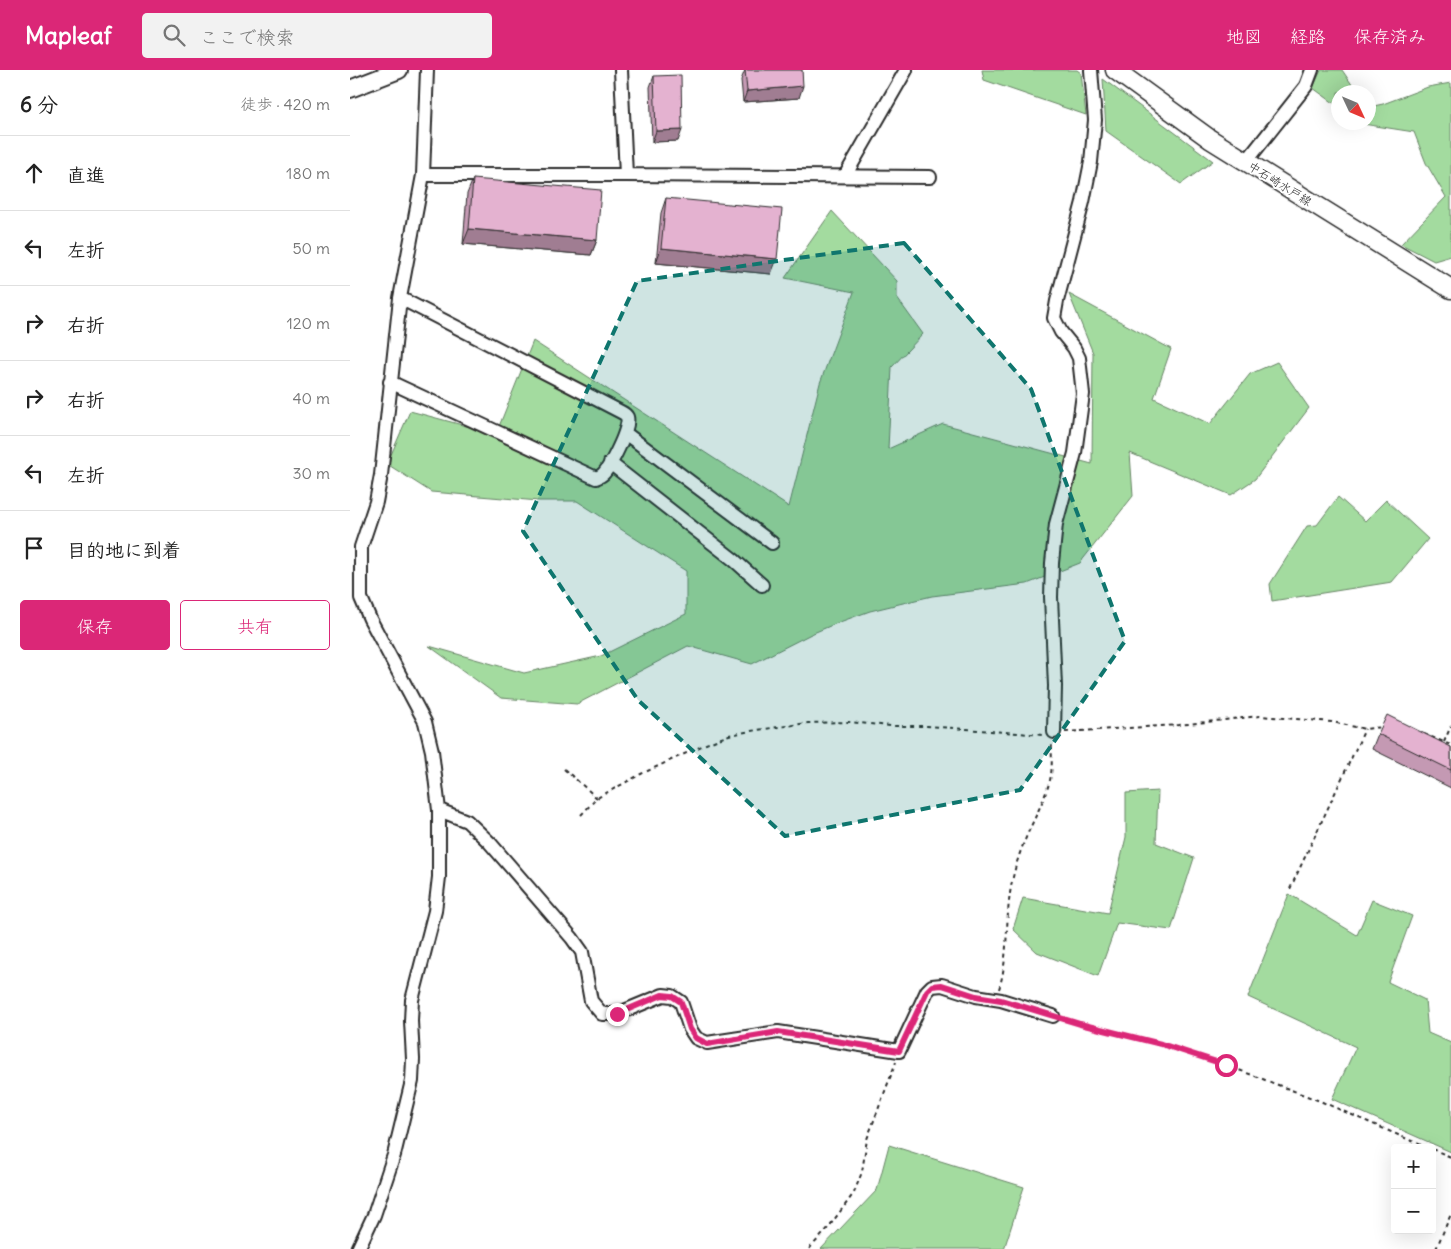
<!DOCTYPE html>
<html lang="ja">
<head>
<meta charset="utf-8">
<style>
  body { margin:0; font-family:Delius,"Klee One",sans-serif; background:#f2f2f2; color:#222 }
  .controls { position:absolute; right:15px; bottom:15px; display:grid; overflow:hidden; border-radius:5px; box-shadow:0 5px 20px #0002 }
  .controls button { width:45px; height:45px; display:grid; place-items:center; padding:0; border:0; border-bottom:1px solid #e0e0e0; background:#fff; color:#222; font:25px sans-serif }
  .compass { position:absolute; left:981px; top:15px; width:45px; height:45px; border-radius:50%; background:#fff; box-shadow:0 5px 20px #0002; rotate:134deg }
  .stop { position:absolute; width:15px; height:15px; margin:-11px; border:4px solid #db2777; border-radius:50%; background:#fff }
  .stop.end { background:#db2777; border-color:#fff; box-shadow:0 1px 5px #0008 }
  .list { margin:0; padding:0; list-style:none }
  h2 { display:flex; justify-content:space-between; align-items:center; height:65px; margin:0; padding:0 20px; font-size:21px }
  h2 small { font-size:16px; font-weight:400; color:#767676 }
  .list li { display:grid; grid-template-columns:32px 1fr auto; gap:15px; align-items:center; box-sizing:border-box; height:75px; padding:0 20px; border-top:1px solid #e0e0e0 }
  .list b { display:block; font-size:19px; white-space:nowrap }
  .list em { font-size:16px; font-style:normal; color:#767676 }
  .actions { display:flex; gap:10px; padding:15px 20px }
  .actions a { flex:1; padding:11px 0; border:1px solid #db2777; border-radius:5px; text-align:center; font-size:18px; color:#db2777 }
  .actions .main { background:#db2777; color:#fff }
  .icon { flex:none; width:28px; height:28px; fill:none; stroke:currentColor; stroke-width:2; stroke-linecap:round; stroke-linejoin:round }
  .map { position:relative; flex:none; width:1101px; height:1179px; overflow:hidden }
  header { display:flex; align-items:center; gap:30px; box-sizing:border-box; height:70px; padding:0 25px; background:#db2777; color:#fff }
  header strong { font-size:24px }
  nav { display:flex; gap:28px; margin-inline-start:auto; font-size:18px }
  .search { width:350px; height:45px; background:#f2f2f2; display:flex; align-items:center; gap:12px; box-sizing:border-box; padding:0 18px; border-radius:5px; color:#767676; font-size:19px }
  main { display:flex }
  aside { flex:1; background:#fff }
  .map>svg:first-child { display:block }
  .green { fill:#a3db9f; stroke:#678365 }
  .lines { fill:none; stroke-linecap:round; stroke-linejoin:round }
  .minor-casing { stroke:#2b2b2b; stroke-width:16 }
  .tertiary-casing { stroke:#2b2b2b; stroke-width:20 }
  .secondary-casing { stroke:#2b2b2b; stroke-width:21 }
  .path { stroke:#2b2b2b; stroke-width:2; stroke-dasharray:4 4; stroke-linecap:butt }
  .minor { stroke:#fff; stroke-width:12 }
  .tertiary { stroke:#fff; stroke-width:16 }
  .secondary { stroke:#fff; stroke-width:18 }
  .wall { fill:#c499b3; stroke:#2b2b2b }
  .shaded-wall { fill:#a07d92; stroke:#2b2b2b }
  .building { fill:#e4b2d0; stroke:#2b2b2b }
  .route { stroke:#db2777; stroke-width:6 }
  .marked { fill:#0f766e; fill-opacity:0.2; stroke:#0f766e; stroke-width:4; stroke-dasharray:10 6; stroke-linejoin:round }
  .labels { text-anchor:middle; stroke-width:4; stroke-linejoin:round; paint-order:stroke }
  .street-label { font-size:12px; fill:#2b2b2b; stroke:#fff }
</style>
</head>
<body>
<header>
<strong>Mapleaf</strong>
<div class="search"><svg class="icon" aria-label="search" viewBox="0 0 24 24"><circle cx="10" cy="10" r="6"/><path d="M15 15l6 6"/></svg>ここで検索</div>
<nav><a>地図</a><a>経路</a><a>保存済み</a></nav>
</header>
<main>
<aside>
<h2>6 分<small>徒歩 · 420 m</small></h2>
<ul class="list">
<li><svg class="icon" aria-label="ahead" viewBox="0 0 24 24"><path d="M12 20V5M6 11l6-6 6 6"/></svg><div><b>直進</b></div><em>180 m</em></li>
<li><svg class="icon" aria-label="left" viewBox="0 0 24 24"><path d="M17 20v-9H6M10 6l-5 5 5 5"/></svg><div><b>左折</b></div><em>50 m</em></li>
<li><svg class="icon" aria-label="right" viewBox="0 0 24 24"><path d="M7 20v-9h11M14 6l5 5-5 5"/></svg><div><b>右折</b></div><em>120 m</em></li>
<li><svg class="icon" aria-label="right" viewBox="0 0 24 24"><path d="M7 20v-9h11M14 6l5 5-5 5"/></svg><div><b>右折</b></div><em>40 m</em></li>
<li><svg class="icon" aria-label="left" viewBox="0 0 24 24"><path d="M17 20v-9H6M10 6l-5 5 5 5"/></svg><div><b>左折</b></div><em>30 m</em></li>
<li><svg class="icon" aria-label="arrive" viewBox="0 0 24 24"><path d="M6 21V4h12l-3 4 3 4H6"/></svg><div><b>目的地に到着</b></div></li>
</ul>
<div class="actions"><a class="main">保存</a><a>共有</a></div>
</aside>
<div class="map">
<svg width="1101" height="1179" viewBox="0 0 1101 1179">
  <rect width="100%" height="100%" fill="#fff"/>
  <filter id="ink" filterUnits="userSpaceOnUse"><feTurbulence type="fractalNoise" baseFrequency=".02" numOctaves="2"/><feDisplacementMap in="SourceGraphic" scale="10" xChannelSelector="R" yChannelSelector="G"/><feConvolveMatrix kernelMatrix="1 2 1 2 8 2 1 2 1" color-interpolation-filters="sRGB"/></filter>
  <g filter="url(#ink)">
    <path class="green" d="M632 0H727L731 3 736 45 634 10Z
      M971 0H992L1007 22H988V36L963 18Z
      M753 9 863 91 831 114 756 61Z
      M1101 13V186L1084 191 1051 174 1096 127 1076 93 1064 62 1013 54 1011 53 1018 52 1019 37 1033 34 1078 17Z
      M482 141 547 211V228L573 264 542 297 538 379 593 354 742 394 743 283 719 224 821 279 804 328 860 354 900 304 927 292 959 338 905 409 881 425 780 383 783 426 730 493 677 514 582 526 520 541 487 553 461 564 402 594 338 576 227 634 151 628 79 576 174 603 251 586 336 544V501L227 431H189L81 422 37 394 60 341 146 364 183 271 439 437 470 313 504 222 435 208Z
      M988 427 1015 451 1036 430 1078 469 1042 512 922 531 920 514 957 456 967 455Z
      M808 721 806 773 844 788 821 860 767 853 748 906 687 882 663 859 673 828 758 843 776 767V723Z
      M939 824 1007 865 1022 830 1062 846 1038 912 1075 930 1078 963 1101 973V1082L982 1029 1006 977 898 927Z
      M539 1075 674 1117 654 1179H471L527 1120Z"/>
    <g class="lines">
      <defs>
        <path id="minor" d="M271 0 276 105
          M896 92 956 16 962 0
          M73 105H276L580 107
          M495 106 556 0
          M40 312 246 408C248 407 251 406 253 404 260 397 281 357 277 347 276 345 273 343 271 342L50 228
          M275 363 422 473
          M260 393 384 490 412 515
          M704 662 705 616 701 527 702 493 706 454 725 383 733 324 729 288 724 278 711 262 704 248 707 231 733 132 741 92 745 50 741 0
          M89 740 117 751 140 773 222 868 232 882 241 931 252 944H267L313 925 322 926 331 932 340 959 346 968 357 973 428 962 549 981 577 921 582 916 592 915 626 926 651 930 703 946
          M8 1179 24 1145 44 1085 62 1011 63 989 61 951 62 930 85 841 89 807V740L82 681 75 652 20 549 11 528V477L26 432 31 405 50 228 73 105 77 0"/>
        <path id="tertiary" d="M0 19 49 0"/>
        <path id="secondary" d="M765 0 860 69 1101 219"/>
      </defs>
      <use href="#minor" class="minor-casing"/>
      <use href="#tertiary" class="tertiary-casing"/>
      <use href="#secondary" class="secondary-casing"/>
      <path class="path" d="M715 662 829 655 910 646 982 652 1015 659 1033 657
        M1074 664 1101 675
        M1094 672 1101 656
        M214 699 247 728
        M231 745 247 728 291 704 356 674 379 665 407 660 458 653 499 652 541 656H577L693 665
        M940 819 1015 659
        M649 919C659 886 655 851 661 817 665 794 673 773 683 752 689 739 696 725 700 710 703 697 701 685 702 672
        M713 949 811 974 876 995 970 1031 1078 1078
        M1082 1079 1101 1087
        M459 1179 475 1162 504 1123 512 1102 517 1069 546 992
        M1086 1179 1101 1144"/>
      <use href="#minor" class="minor"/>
      <use href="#tertiary" class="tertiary"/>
      <use href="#secondary" class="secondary"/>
    </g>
    <path class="wall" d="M395 0H452L449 28 393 32 391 10Z
      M304 6 328 71 302 72 300 17Z
      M123 109 247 170 241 185 113 174 117 124Z
      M316 128 421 204 306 193 311 143Z
      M1028 664 1101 677V718L1022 679Z"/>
    <path class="shaded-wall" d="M453 16 449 28 393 32 397 21Z
      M332 60 328 71 302 72 306 61Z
      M119 159 247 170 241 185 113 174Z
      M311 178 427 189 421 204 306 193Z"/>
    <path class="building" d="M395 0H452L453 16 397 21Z
      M331 5 332 60 306 61 304 6Z
      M123 109 251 120 247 170 119 159Z
      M316 128 432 139 427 189 311 178Z
      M1037 645 1101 677V700L1028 664Z"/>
  </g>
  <g class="lines" filter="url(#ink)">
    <path class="route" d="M267 944 312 925 322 926 331 932 340 959 346 968 357 974 428 962 549 981 577 921 582 916 592 915 626 926 651 930 730 954 811 974 876 995"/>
  </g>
  <path class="marked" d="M554 173 681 319 775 571 670 720 435 766 288 630 173 461 287 211Z"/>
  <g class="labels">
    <g class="street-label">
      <text transform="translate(930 114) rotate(32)" y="4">中石崎水戸線</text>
    </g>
  </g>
</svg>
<div class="controls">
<button>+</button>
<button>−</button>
</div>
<svg class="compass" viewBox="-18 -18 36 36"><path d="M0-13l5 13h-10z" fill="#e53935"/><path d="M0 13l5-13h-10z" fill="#767676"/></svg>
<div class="stop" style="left:876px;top:995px"></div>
<div class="stop end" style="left:267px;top:944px"></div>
</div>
</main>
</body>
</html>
